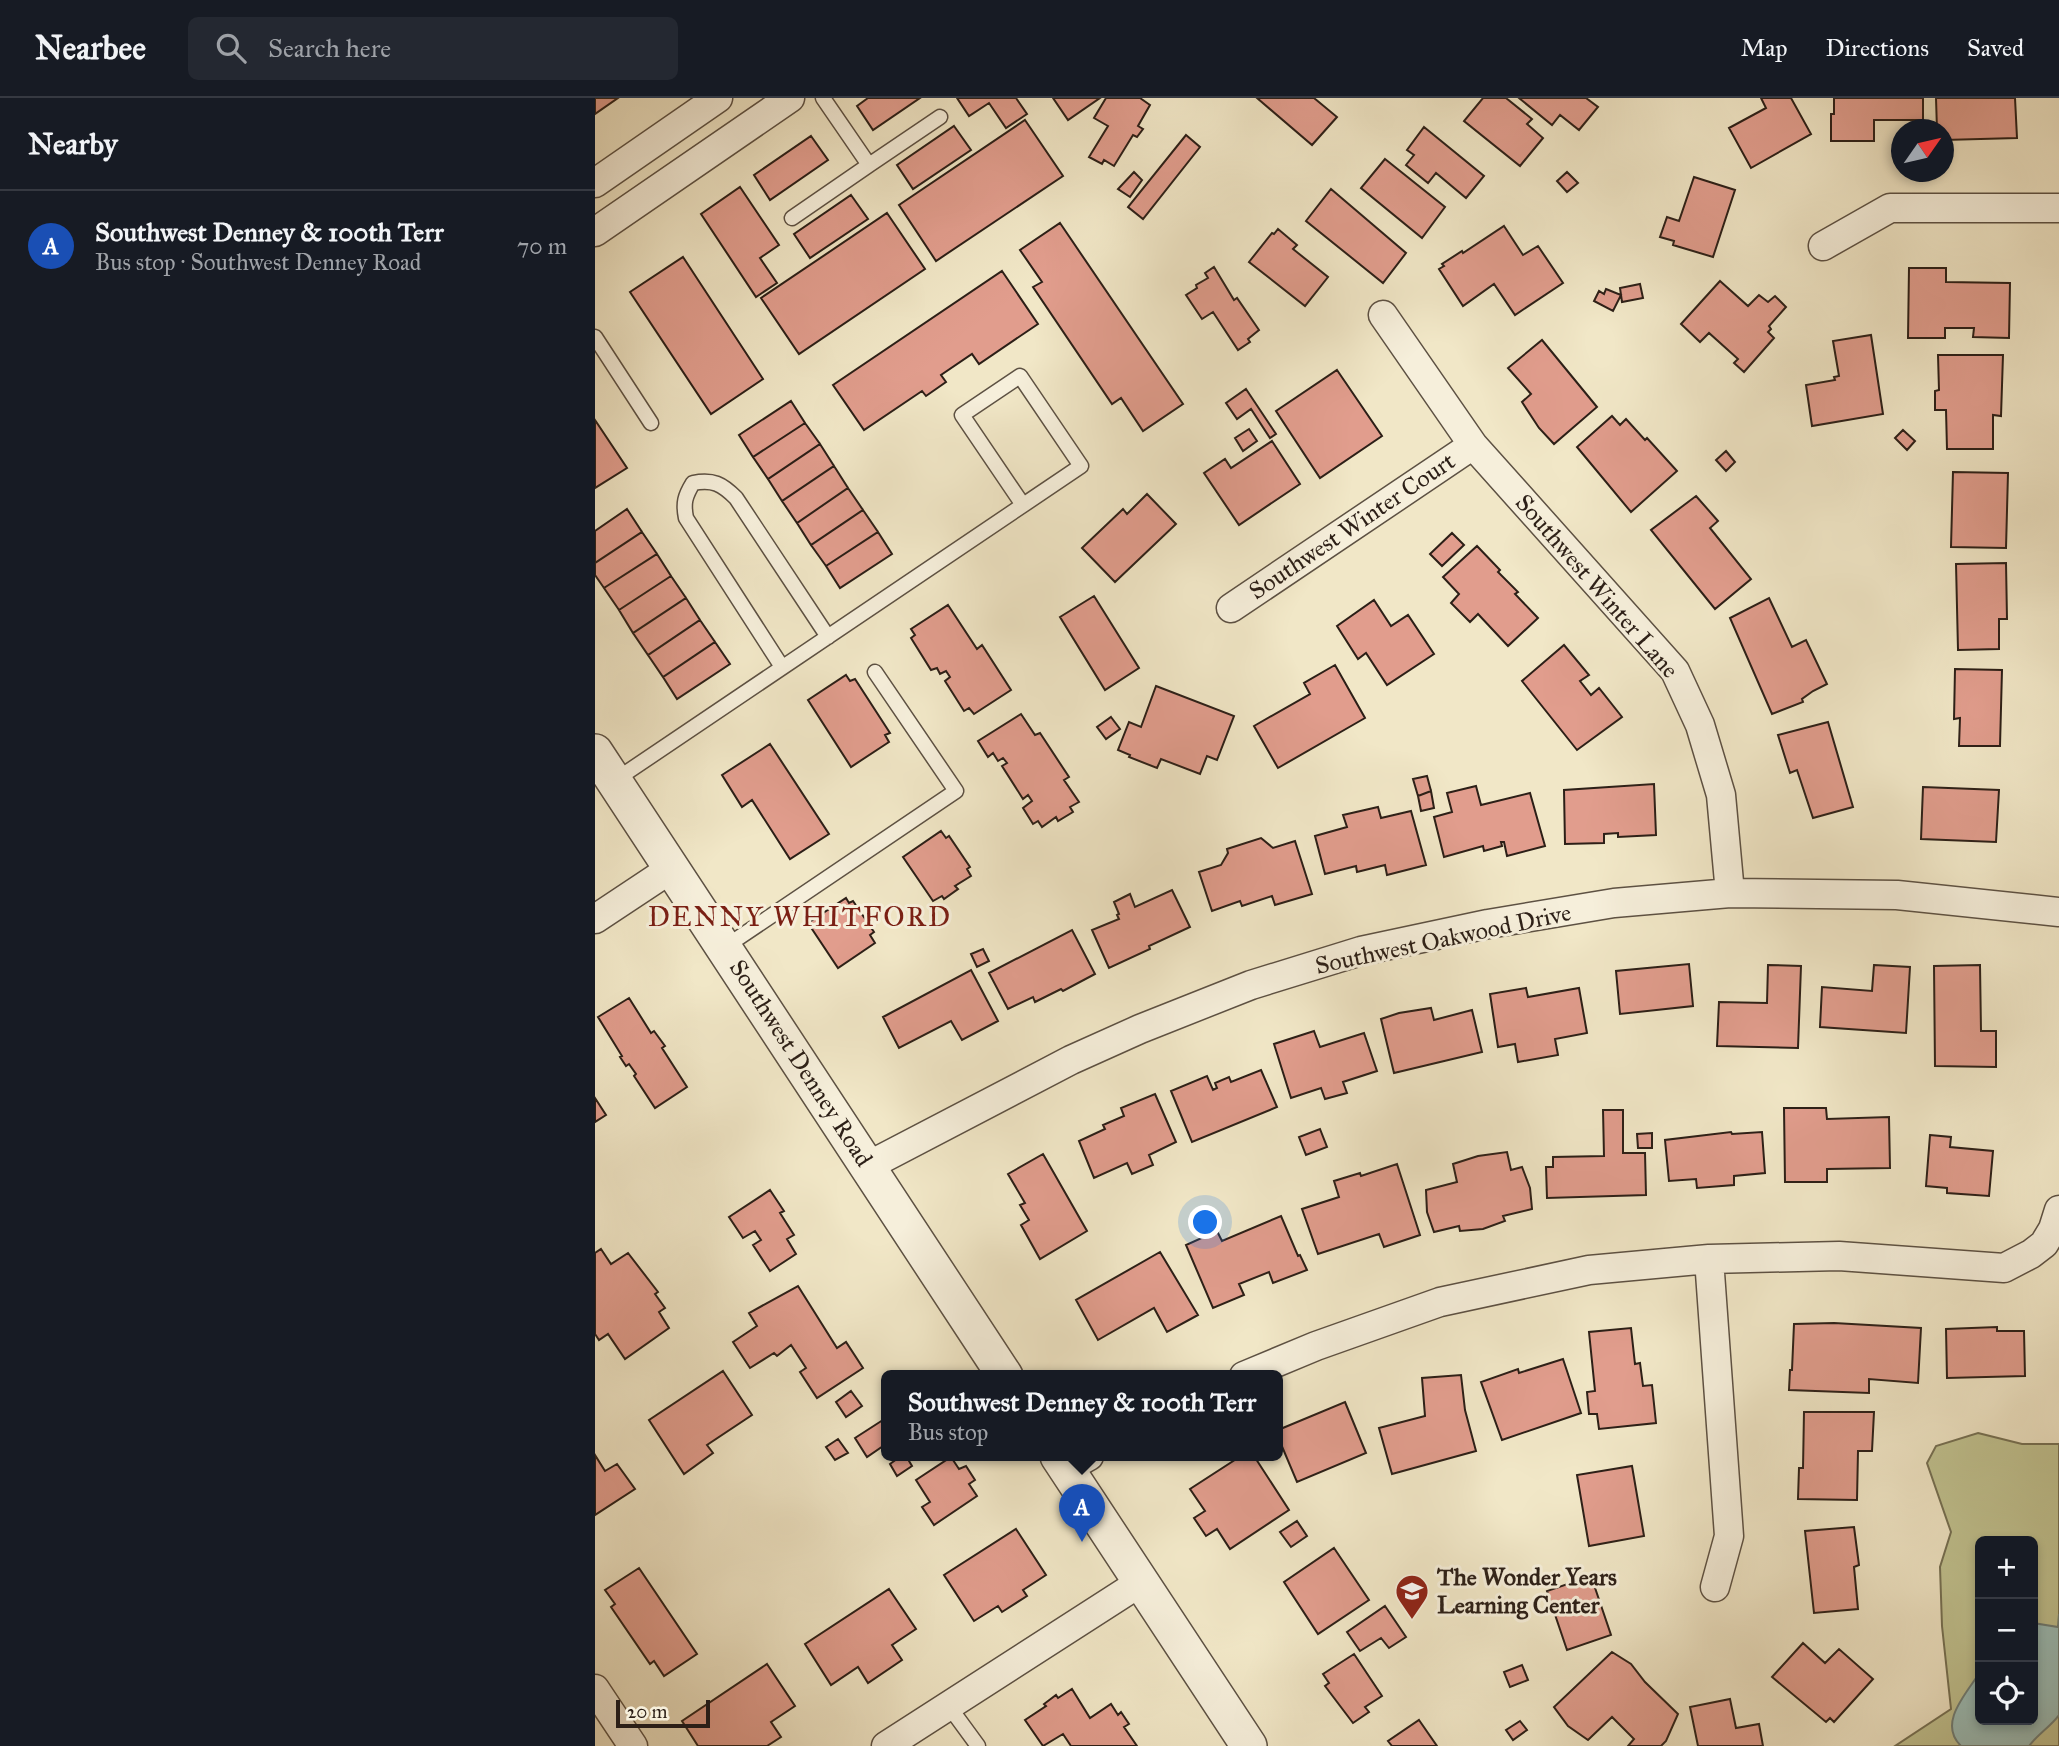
<!DOCTYPE html>
<html lang="en">
<head>
<meta charset="utf-8">
<style>
  body { margin:0; font-family:"IM FELL Great Primer",serif; background:#242831; color:#f1f3f6 }
  .controls { position:absolute; right:21px; bottom:21px; display:grid; overflow:hidden; border-radius:10px; box-shadow:0 4px 10px #0003 }
  .controls button { width:63px; height:63px; display:grid; place-items:center; padding:0; border:0; border-bottom:2px solid #363941; background:#171b24; color:#f1f3f6; font:35px sans-serif }
  .compass { position:absolute; left:1296px; top:21px; width:63px; height:63px; border-radius:50%; background:#171b24; box-shadow:0 4px 10px #0003; rotate:56deg }
  .scale { position:absolute; left:21px; bottom:18px; width:94px; box-sizing:border-box; padding-left:7px; border:4px solid #2c1f17; border-top:0; font-size:19px; line-height:24px; white-space:nowrap; color:#2c1f17; -webkit-text-stroke:5px #f6efdb; paint-order:stroke }
  .you { position:absolute; left:611px; top:1125px; width:24px; height:24px; margin:-18px; border:5px solid #fff; border-radius:50%; background:#1a73e8; box-shadow:0 0 0 10px #1a73e833 }
  .badge { display:grid; place-items:center; width:46px; height:46px; border-radius:50%; background:#0b8043; color:#fff; font-size:23px; font-weight:700 }
  .pin { position:absolute; translate:-50% -58px; filter:drop-shadow(0 2px 4px #0008) }
  .pin::after { content:''; position:absolute; top:37px; width:24px; height:21px; background:inherit; clip-path:polygon(0 0,100% 0,50% 100%) }
  .popup { position:absolute; left:286px; top:1272px; width:402px; height:91px; box-sizing:border-box; display:grid; place-content:center; border-radius:10px; background:#171b24; filter:drop-shadow(0 2px 5px #0005); font-size:23px; white-space:nowrap; color:#9ea1a6 }
  .popup b { font-size:26px; color:#f1f3f6 }
  .popup::after { content:''; position:absolute; left:50%; top:100%; margin-left:-14px; border:14px solid transparent; border-top-color:#171b24 }
  .list { margin:0; padding:0; list-style:none }
  h2 { display:flex; justify-content:space-between; align-items:center; height:91px; margin:0; padding:0 28px; font-size:30px }
  h2 small { font-size:23px; font-weight:400; color:#9ea1a6 }
  .list li { display:grid; grid-template-columns:46px 1fr auto; gap:21px; align-items:center; box-sizing:border-box; height:112px; padding:0 28px; border-top:2px solid #363941 }
  .list b { display:block; font-size:26px; white-space:nowrap }
  .list p { margin:0; font-size:23px; white-space:nowrap; color:#9ea1a6 }
  .list em { font-size:23px; font-style:normal; color:#9ea1a6 }
  .icon { flex:none; width:38px; height:38px; fill:none; stroke:currentColor; stroke-width:2; stroke-linecap:round; stroke-linejoin:round }
  .map { position:relative; flex:none; width:1464px; height:1648px; overflow:hidden }
  header { display:flex; align-items:center; gap:42px; box-sizing:border-box; height:98px; padding:0 35px; background:#171b24; border-bottom:2px solid #363941 }
  header strong { font-size:33px }
  nav { display:flex; gap:38px; margin-inline-start:auto; font-size:24px }
  .search { width:490px; height:63px; background:#242831; display:flex; align-items:center; gap:18px; box-sizing:border-box; padding:0 24px; border-radius:10px; color:#9ea1a6; font-size:26px }
  main { display:flex }
  aside { flex:1; background:#171b24 }
  .map>svg:first-child { display:block }
  .green { fill:#c1c391; stroke:#767154; stroke-width:2; fill-rule:evenodd }
  .water { fill:#9bbfba; stroke:#6f7f79; stroke-width:2 }
  .building { fill:#e19d8d; stroke:#2c1f17; stroke-width:2 }
  .lines { fill:none; stroke-linecap:round; stroke-linejoin:round }
  .service-casing { stroke:#5d5143; stroke-width:17 }
  .minor-casing { stroke:#5d5143; stroke-width:31 }
  .tertiary-casing { stroke:#5d5143; stroke-width:38 }
  .service { stroke:#f6efdb; stroke-width:14 }
  .minor { stroke:#f6efdb; stroke-width:28 }
  .tertiary { stroke:#f6efdb; stroke-width:35 }
  .labels { text-anchor:middle; stroke-width:6; stroke-linejoin:round; paint-order:stroke }
  .street-label { font-size:24px; fill:#2c1f17; stroke:#f6efdb }
  .poi-label { font-size:24px; font-weight:bold; fill:#2c1f17; stroke:#f6efdb; text-anchor:start }
  .quarter-label { font-size:28px; letter-spacing:2px; fill:#7a1f14; stroke:#f6efdb }
</style>
</head>
<body>
<header>
<strong>Nearbee</strong>
<div class="search"><svg class="icon" aria-label="search" viewBox="0 0 24 24"><circle cx="10" cy="10" r="6"/><path d="M15 15l6 6"/></svg>Search here</div>
<nav><a>Map</a><a>Directions</a><a>Saved</a></nav>
</header>
<main>
<aside>
<h2>Nearby<small></small></h2>
<ul class="list">
<li><span class="badge" style="background:#1a4fb4">A</span><div><b>Southwest Denney &amp; 100th Terr</b><p>Bus stop · Southwest Denney Road</p></div><em>70 m</em></li>
</ul>
</aside>
<div class="map">
<svg width="1464" height="1648" viewBox="0 0 1464 1648">
  <rect width="100%" height="100%" fill="#f1e7c7"/>
  <filter id="stains"><feTurbulence type="fractalNoise" baseFrequency=".00286" numOctaves="4"/><feColorMatrix values="0 0 0 0 .2 0 0 0 0 .09 0 0 0 0 .02 0 0 0 .5 -.17"/></filter>
  <radialGradient id="worn" r=".72"><stop offset=".6" stop-color="#630" stop-opacity="0"/><stop offset="1" stop-color="#630" stop-opacity=".3"/></radialGradient>
  <path class="green" d="M1383 1335 1427 1346H1464V1648H1300L1356 1611 1347 1528 1345 1469 1356 1434 1332 1365 1341 1348ZM1385 1443H1438V1622H1385Z"/>
  <path class="water" d="M1464 1516V1617C1455 1629 1443 1636 1434 1648H1366C1342 1625 1372 1595 1385 1574V1622H1438V1525L1463 1529Z"/>
  <path class="building" d="M0 0H23L0 16Z
    M273 0H325L278 32 262 8Z
    M362 0H421L432 16 411 30 394 5 374 18Z
    M458 0H505L473 22Z
    M511 0H545L555 7 543 28 548 31 542 39 538 37 519 68 509 62 507 66 494 59 513 28 499 20Z
    M662 0H719L742 19 717 47Z
    M888 0H911L937 21 932 26 948 40 925 68 869 23Z
    M924 0H991L1003 9 984 32 965 17 957 27Z
    M1166 0H1196L1216 36 1156 70 1134 30 1171 10Z
    M1239 0H1328V22H1279V43H1236V16H1239Z
    M1341 0H1420L1422 40 1349 42V32H1342Z
    M430 22 468 78 341 163 304 107Z
    M359 28 376 52 318 91 302 67Z
    M829 29 889 78 871 100 841 75 833 85 811 67 819 57 812 52Z
    M591 37 605 49 548 121 533 109Z
    M216 38 233 62 175 102 159 77Z
    M790 61 850 109 827 140 766 90Z
    M539 74 547 82 535 99 523 91Z
    M972 74 983 85 972 94 962 83Z
    M1099 79 1140 92 1118 159 1078 147 1079 143 1065 139 1072 119 1084 123Z
    M145 89 184 147 165 160 182 185 161 199 106 116Z
    M736 91 811 155 788 185 711 123Z
    M256 97 273 121 215 160 199 136Z
    M292 115 330 171 204 256 166 200Z
    M465 125 588 306 548 333 526 300 517 306 438 189 447 184 425 152Z
    M909 128 928 157 943 148 968 185 920 217 899 186 868 208 844 171 849 168 847 166 867 153 868 155Z
    M683 131 702 147 698 151 733 179 710 208 654 164 677 135 679 136Z
    M88 159 168 281 116 316 35 194Z
    M619 169 639 202 642 200 664 232 653 241 655 244 643 252 618 214 607 221 591 197 602 190 601 187 613 180 610 175Z
    M1314 170H1351V184L1415 185 1414 240 1378 239 1379 230H1350V240H1313Z
    M407 173 443 226 384 266 377 256 346 277 351 284 331 298 327 293 269 332 238 287Z
    M1125 183 1153 208 1164 197 1173 204 1180 198 1191 209 1174 228 1176 231 1173 234 1179 240 1149 274 1139 265 1143 261 1114 235 1105 244 1086 226Z
    M1045 186 1048 200 1027 204 1025 190Z
    M1011 191 1026 197 1018 213 999 203 1004 193 1009 196Z
    M1276 237 1288 316 1217 328 1211 287 1240 282 1239 279 1244 278 1238 243Z
    M947 242 1002 309 959 346 944 330 927 304 936 296 913 270Z
    M1343 257H1408L1406 318 1398 317V351H1352L1351 312H1340V293L1344 292Z
    M742 272 787 338 725 380 681 313Z
    M651 291 681 336 675 340 656 311 642 321 631 305Z
    M196 303 210 325 158 359 144 337Z
    M1017 318 1025 327 1031 321 1050 342 1052 340 1082 373 1036 414 982 349Z
    M0 322 32 370 0 390Z
    M210 325 225 346 173 381 158 359Z
    M654 331 662 343 648 353 640 340Z
    M1308 332 1320 343 1312 352 1300 340Z
    M677 343 705 386 644 427 609 375 630 361 636 370Z
    M225 346 239 368 187 403 173 381Z
    M1131 353 1140 364 1131 373 1121 362Z
    M239 368 253 390 202 425 187 403Z
    M1358 374 1413 375 1411 450 1356 449Z
    M253 390 268 412 216 447 202 425Z
    M552 396 581 426 520 484 487 450 528 411 532 416Z
    M1101 398 1123 423 1115 430 1156 481 1120 511 1056 432Z
    M32 411 47 434 0 465V433Z
    M268 412 283 434 231 468 216 447Z
    M47 434 62 456 9 490 0 477V465Z
    M283 434 297 456 245 490 231 468Z
    M857 435 869 447 847 468 835 456Z
    M882 448 905 472 903 474 923 494 920 496 943 520 913 548 883 516 875 524 856 505 864 496 848 479Z
    M62 456 76 478 24 512 9 490Z
    M1411 465 1412 521H1404V551L1363 552 1361 466Z
    M76 478 91 500 38 535 24 512Z
    M499 498 544 570 510 592 465 519Z
    M91 500 105 522 53 557 38 535Z
    M1174 500 1197 549 1211 542 1232 586 1218 593 1207 601 1208 604 1177 616 1135 520Z
    M779 502 796 528 813 517 839 556 792 587 771 555 763 561 742 528Z
    M353 507 382 551 387 547 416 592 379 616 374 610 369 613 350 583 355 579 351 573 345 576 342 570 336 572 316 540 320 537 316 531Z
    M105 522 120 544 68 579 53 557Z
    M120 544 135 566 82 601 68 579Z
    M969 547 994 577 985 583 996 597 1004 590 1027 619 982 652 927 583Z
    M740 567 770 620 683 670 659 628 715 596 709 585Z
    M1360 571 1407 572 1405 648H1364L1365 620 1359 621Z
    M251 577 255 583 260 581 295 635 290 637 294 644 256 669 213 602Z
    M561 588 639 618 622 662 612 658 605 676 566 661 562 670 534 659 535 657 523 652 534 624 546 629Z
    M426 616 440 637 445 635 474 679 469 682 484 704 475 709 478 714 463 723 461 719 447 729 443 723 438 726 428 710 437 703 433 697 428 701 407 668 412 665 408 660 403 663 398 655 393 659 383 643Z
    M516 619 525 631 511 641 502 629Z
    M1233 624 1258 709 1218 720 1202 672 1195 675 1183 637Z
    M175 646 234 736 195 761 157 702 147 709 127 677Z
    M832 678 836 693 823 698 818 681Z
    M1059 686 1061 737 1023 739V735L1009 736V745L970 746 969 692Z
    M881 688 886 707 935 695 950 748 912 758 909 744H906L907 748 889 753 888 748 849 759 839 719 857 714 852 695Z
    M1328 689 1404 692 1401 744 1326 741Z
    M836 693 839 710 826 713 823 698Z
    M783 709 786 720 816 713 831 767 792 777 790 767 762 774 761 768 730 776 720 738 752 729 748 717Z
    M346 733 351 740 354 738 375 769 372 771 376 778 360 788 363 791 349 801 347 798 338 803 308 759Z
    M666 740 678 750 700 743 717 796 680 807 677 798 647 808 645 803 617 813 604 774 626 767 633 755 632 751Z
    M577 792 595 829 554 848 555 851 514 870 497 832 524 821 522 817 524 816 519 804 535 796 540 809Z
    M251 800 254 805 258 803 279 834 275 837 280 845 243 870 213 825Z
    M477 832 500 876 468 893 466 891 440 904 438 899 413 911 394 875Z
    M388 851 394 863 382 869 376 856Z
    M1094 866 1098 908 1025 916 1021 873Z
    M1173 867 1206 868 1203 950 1122 948 1124 904 1172 905Z
    M1279 867 1315 869 1311 935 1225 929 1227 889 1277 893Z
    M1385 867 1386 933H1401V969L1340 968 1339 868Z
    M376 872 403 923 367 942 356 923 304 950 288 919Z
    M931 890 933 899 984 890 992 935 960 941 963 957 923 964 920 946 903 949 895 896Z
    M34 900 56 935 59 933 70 948 67 950 92 989 60 1010 39 978 41 976 34 966 31 968 25 959 27 958 3 919Z
    M836 910 839 922 877 912 887 954 799 975 786 921 804 915Z
    M719 933 725 949 769 935 782 973 748 984 752 995 730 1001 726 990 696 1000 679 946Z
    M666 972 682 1009 597 1044 576 993 612 978 618 992 622 990 620 985 634 979 636 984Z
    M560 996 581 1044 554 1057 558 1067 537 1076 532 1065 499 1080 484 1043 510 1031 508 1027 529 1018 526 1010Z
    M0 1000 11 1017 0 1024Z
    M1189 1010H1231L1232 1021 1294 1019 1295 1070 1232 1071V1084H1190Z
    M1008 1012H1028V1055H1050L1051 1097 952 1100 951 1069H958V1059L1009 1058Z
    M725 1031 732 1049 711 1057 704 1039Z
    M1136 1034 1137 1036 1167 1034 1170 1075 1139 1078V1087L1102 1090 1101 1081 1074 1083 1070 1042Z
    M1057 1035V1050H1043L1042 1036Z
    M1335 1037 1356 1039 1355 1049 1398 1053 1394 1098 1352 1095V1090L1331 1088Z
    M912 1054 916 1072 927 1069 935 1090 937 1111 908 1118 910 1123 888 1131 865 1133 864 1128 839 1134 832 1114 831 1092 862 1084 858 1066 883 1058Z
    M448 1056 492 1133 445 1161 426 1127 434 1122 425 1107 430 1105 413 1076Z
    M802 1066 825 1137 789 1149 784 1136 723 1156 707 1111 744 1099 739 1083 765 1075 766 1078Z
    M175 1092 189 1113 185 1115 199 1137 192 1141 201 1156 175 1173 158 1147 166 1142 160 1133 148 1140 134 1119Z
    M686 1118 703 1158 705 1157 712 1172 678 1185 674 1174 644 1186 649 1197 618 1210 591 1147 622 1133 627 1143Z
    M6 1151 16 1166 33 1155 63 1194 60 1196 70 1210 64 1214 74 1230 30 1261 13 1236 4 1242 0 1236V1155Z
    M565 1154 603 1217 572 1234 559 1210 503 1242 481 1202Z
    M203 1188 242 1250 251 1244 268 1270 222 1300 205 1274 211 1270 196 1247 182 1258 179 1255 155 1270 138 1244 162 1228 154 1215Z
    M1239 1225 1326 1230 1323 1285 1274 1281V1295L1194 1292 1195 1272H1197L1199 1226Z
    M1402 1229V1233H1429L1430 1278 1352 1280 1351 1231Z
    M1036 1230 1040 1266 1045 1265 1048 1288 1057 1287 1061 1325 1004 1331 1002 1316H994L992 1294 1000 1293 994 1234Z
    M968 1261 986 1315 907 1342 886 1284 923 1271 924 1275Z
    M128 1273 157 1317 112 1347 118 1355 89 1376 54 1322Z
    M866 1277 870 1312 881 1353 797 1376 784 1330 830 1318 827 1280Z
    M256 1293 267 1308 251 1319 241 1304Z
    M750 1304 771 1355 702 1384 683 1339V1332Z
    M1209 1314H1279L1277 1353H1263L1262 1402 1203 1401 1204 1370H1208Z
    M291 1320V1346L272 1359 260 1340Z
    M243 1341 253 1355 240 1362 231 1349Z
    M0 1357 10 1373 22 1366 40 1391 0 1417Z
    M306 1358H311L317 1368 302 1378 295 1366Z
    M646 1358H659L694 1412 635 1451 622 1431 611 1438 599 1420 610 1413 595 1391Z
    M356 1359 364 1371 371 1368 380 1382 374 1386 382 1398 339 1427 327 1409 335 1404 321 1382Z
    M1037 1368 1049 1438 994 1448 982 1377Z
    M702 1423 712 1438 696 1449 685 1434Z
    M1259 1429 1264 1467 1259 1469 1263 1511 1219 1515 1210 1433Z
    M421 1431 451 1477 428 1492 432 1498 407 1514 403 1508 379 1523 349 1477Z
    M739 1450 774 1502 723 1536 689 1484Z
    M44 1470 102 1556 69 1578 59 1563 55 1566 16 1509 20 1506 10 1492Z
    M996 1478 1016 1537 972 1552 952 1493Z
    M294 1491 321 1531 297 1547 307 1562 273 1585 263 1569 236 1587 210 1546Z
    M790 1508 811 1539 794 1550 786 1540 765 1553 752 1534Z
    M1208 1545 1230 1565 1244 1551 1278 1581 1239 1624 1235 1620 1231 1624 1177 1579Z
    M1017 1554 1036 1566 1050 1584 1083 1616 1071 1643 1066 1648H1033L1039 1641 1017 1619 993 1642 973 1628 959 1609Z
    M759 1556 787 1598 770 1609 774 1614 758 1625 730 1588 734 1585 728 1576Z
    M172 1566 200 1608 176 1624 186 1639 172 1648H103L87 1623Z
    M927 1567 933 1582 915 1589 909 1574Z
    M477 1591 495 1620 516 1606 523 1617 526 1614 534 1626 529 1629 542 1648H476L468 1636 448 1648 430 1622 451 1608 449 1606 461 1597 463 1600Z
    M1135 1601 1141 1630 1164 1626 1168 1648H1103L1095 1609Z
    M824 1622 842 1648H797L793 1643Z
    M925 1623 932 1632 918 1642 911 1632Z"/>
  <g class="lines">
    <defs>
      <path id="service" d="M228 0 274 67 345 19
        M197 120 274 67
        M0 239 56 325
        M187 569 91 420C88 405 90 398 98 385 118 381 127 386 141 400L233 539
        M19 683C175 578 330 473 486 368L425 278 367 317 428 407
        M130 849 361 693 280 574
        M353 1607 383 1648"/>
      <path id="minor" d="M0 85 123 0
        M0 134 195 0
        M1228 148 1295 110H1464
        M788 217 878 347 1080 573 1105 627 1126 697 1135 795
        M636 510 878 347
        M0 821 77 770
        M273 1068 476 962 545 931 656 887 766 853 893 826 1019 805 1135 795 1302 797 1464 814
        M1114 1161 1134 1438 1120 1489
        M649 1278 721 1248 845 1204 994 1172 1114 1161 1244 1158 1409 1170 1436 1156 1449 1146 1458 1131 1464 1112
        M471 1371 494 1358
        M0 1591 38 1648
        M291 1648 546 1484"/>
      <path id="tertiary" d="M0 654 410 1278
        M463 1358 654 1648"/>
    </defs>
    <use href="#service" class="service-casing"/>
    <use href="#minor" class="minor-casing"/>
    <use href="#tertiary" class="tertiary-casing"/>
    <use href="#service" class="service"/>
    <use href="#minor" class="minor"/>
    <use href="#tertiary" class="tertiary"/>
  </g>
  <defs>
    <symbol id="school-pin" viewBox="-11 -11 22 30"><path d="M0 17L-7.5 6A9.5 9.5 0 1 1 7.5 6Z" fill="#8f2418" stroke="#f6efdb"/><path d="M0-5L7-2L0 1L-7-2ZM-4 1L0 2.5L4 1V4Q0 6-4 4Z" fill="#fff"/></symbol>
  </defs>
  <g fill-rule="evenodd">
    <use href="#school-pin" x="798" y="1474" width="38" height="52"/>
  </g>
  <g class="labels">
    <g class="street-label">
      <text transform="translate(757 428) rotate(-34)" y="8">Southwest Winter Court</text>
      <text transform="translate(1002 488) rotate(49)" y="8">Southwest Winter Lane</text>
      <text transform="translate(848 841) rotate(-12)" y="8">Southwest Oakwood Drive</text>
      <text transform="translate(206 965) rotate(57)" y="8">Southwest Denney Road</text>
    </g>
    <g class="poi-label">
      <text x="842" y="1487">The Wonder Years<tspan x="842" dy="28">Learning Center</tspan></text>
    </g>
    <g class="quarter-label">
      <text x="205" y="828">DENNY WHITFORD</text>
    </g>
  </g>
  <rect width="100%" height="100%" filter="url(#stains)"/>
  <rect width="100%" height="100%" fill="url(#worn)"/>
</svg>
<div class="controls">
<button>+</button>
<button>−</button>
<button><svg class="icon" aria-label="locate" viewBox="0 0 24 24"><circle cx="12" cy="12" r="6"/><path d="M12 2v4M12 18v4M2 12h4M18 12h4"/></svg></button>
</div>
<svg class="compass" viewBox="-18 -18 36 36"><path d="M0-13l5 13h-10z" fill="#e53935"/><path d="M0 13l5-13h-10z" fill="#9ea1a6"/></svg>
<div class="scale">20 m</div>
<div class="you"></div>
<div class="pin badge" style="left:487px;top:1444px;background:#1a4fb4">A</div>
<div class="popup"><b>Southwest Denney &amp; 100th Terr</b>Bus stop</div>
</div>
</main>
</body>
</html>
